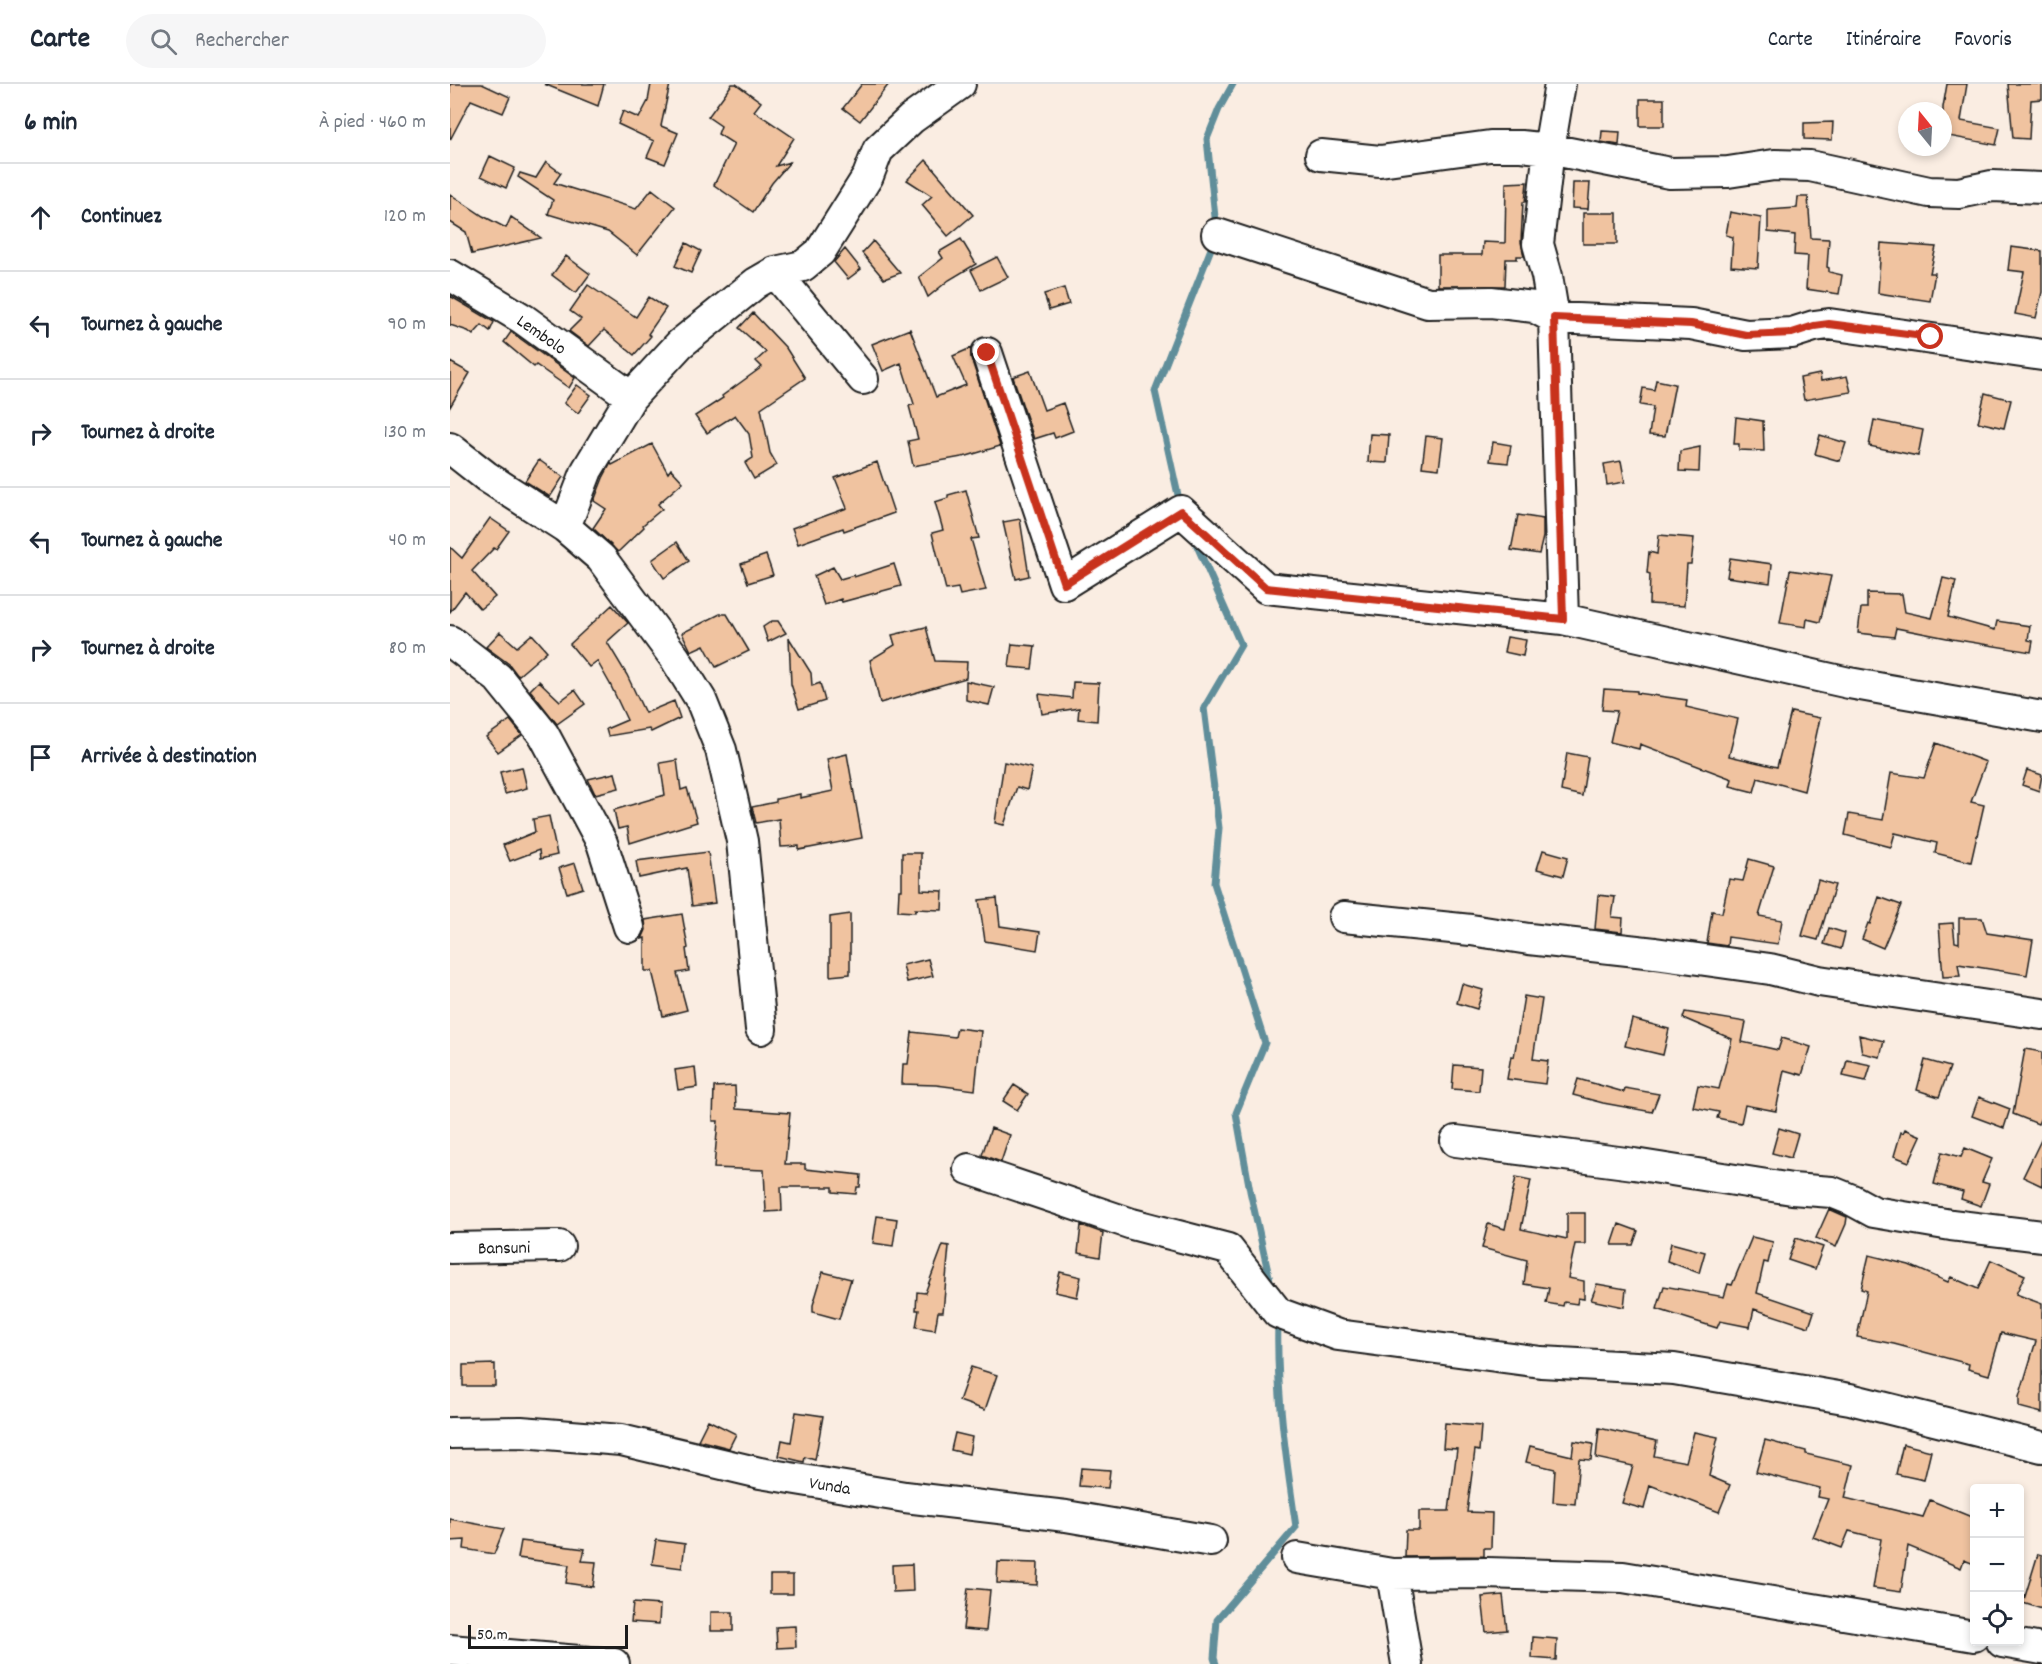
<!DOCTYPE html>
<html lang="fr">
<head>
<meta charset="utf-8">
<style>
  body { margin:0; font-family:Dekko,sans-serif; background:#f6f6f7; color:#1f2937 }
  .controls { position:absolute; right:18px; bottom:18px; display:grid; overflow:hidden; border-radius:6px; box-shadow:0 3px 9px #0003 }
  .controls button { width:54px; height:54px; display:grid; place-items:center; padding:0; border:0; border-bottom:2px solid #e0e1e3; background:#fff; color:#1f2937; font:30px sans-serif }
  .compass { position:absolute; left:1448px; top:18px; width:54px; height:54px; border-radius:50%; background:#fff; box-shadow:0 3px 9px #0003; rotate:342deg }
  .scale { position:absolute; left:18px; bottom:15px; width:160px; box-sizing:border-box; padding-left:6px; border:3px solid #1c1c1c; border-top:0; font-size:16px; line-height:21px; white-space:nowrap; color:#1c1c1c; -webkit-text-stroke:4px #fff; paint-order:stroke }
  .stop { position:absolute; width:18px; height:18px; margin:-14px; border:4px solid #c8321e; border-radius:50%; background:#fff }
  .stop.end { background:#c8321e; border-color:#fff; box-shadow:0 2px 6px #0008 }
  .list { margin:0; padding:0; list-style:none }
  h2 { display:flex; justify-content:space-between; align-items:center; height:78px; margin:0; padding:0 24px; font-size:26px }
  h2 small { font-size:20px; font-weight:400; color:#747a83 }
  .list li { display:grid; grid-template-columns:39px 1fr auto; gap:18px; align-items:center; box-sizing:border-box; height:108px; padding:0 24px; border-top:2px solid #e0e1e3 }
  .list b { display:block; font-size:22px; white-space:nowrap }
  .list em { font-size:20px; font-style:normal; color:#747a83 }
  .icon { flex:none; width:33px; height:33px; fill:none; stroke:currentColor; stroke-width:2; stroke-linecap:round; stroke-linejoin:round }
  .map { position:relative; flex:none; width:1592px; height:1580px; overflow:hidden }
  header { display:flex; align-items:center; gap:36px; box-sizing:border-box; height:84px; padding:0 30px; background:#fff; border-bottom:2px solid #e0e1e3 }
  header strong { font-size:28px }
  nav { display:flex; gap:33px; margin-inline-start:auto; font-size:21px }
  .search { width:420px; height:54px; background:#f6f6f7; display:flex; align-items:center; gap:15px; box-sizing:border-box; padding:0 21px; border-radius:33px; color:#747a83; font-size:22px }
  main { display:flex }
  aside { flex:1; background:#fff }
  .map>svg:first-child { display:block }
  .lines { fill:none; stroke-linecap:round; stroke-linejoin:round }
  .stream { stroke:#608e9a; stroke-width:7 }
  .building { fill:#f0c3a0; stroke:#1c1c1c; stroke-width:1.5 }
  .minor-casing { stroke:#1c1c1c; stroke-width:34 }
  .minor { stroke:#fff; stroke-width:30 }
  .route { stroke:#c8321e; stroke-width:8 }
  .labels { text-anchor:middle; stroke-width:5; stroke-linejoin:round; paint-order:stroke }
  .street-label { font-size:18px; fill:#1c1c1c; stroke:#fff }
</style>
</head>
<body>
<header>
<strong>Carte</strong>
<div class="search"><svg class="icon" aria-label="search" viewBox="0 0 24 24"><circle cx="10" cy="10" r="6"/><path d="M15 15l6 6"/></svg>Rechercher</div>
<nav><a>Carte</a><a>Itinéraire</a><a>Favoris</a></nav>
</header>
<main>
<aside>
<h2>6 min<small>À pied · 460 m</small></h2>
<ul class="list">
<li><svg class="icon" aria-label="ahead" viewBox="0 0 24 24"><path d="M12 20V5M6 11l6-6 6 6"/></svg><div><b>Continuez</b></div><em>120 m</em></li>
<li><svg class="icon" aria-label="left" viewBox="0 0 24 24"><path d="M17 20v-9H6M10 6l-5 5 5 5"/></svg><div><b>Tournez à gauche</b></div><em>90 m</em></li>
<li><svg class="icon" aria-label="right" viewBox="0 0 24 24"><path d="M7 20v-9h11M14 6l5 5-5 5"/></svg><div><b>Tournez à droite</b></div><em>130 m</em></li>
<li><svg class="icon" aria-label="left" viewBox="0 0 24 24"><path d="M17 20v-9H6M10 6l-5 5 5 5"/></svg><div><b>Tournez à gauche</b></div><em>40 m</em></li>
<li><svg class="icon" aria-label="right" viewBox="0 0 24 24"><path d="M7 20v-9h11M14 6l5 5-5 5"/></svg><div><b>Tournez à droite</b></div><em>80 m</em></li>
<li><svg class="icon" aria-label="arrive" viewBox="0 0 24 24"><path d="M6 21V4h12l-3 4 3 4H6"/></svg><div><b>Arrivée à destination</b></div></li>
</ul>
</aside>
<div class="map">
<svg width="1592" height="1580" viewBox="0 0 1592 1580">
  <rect width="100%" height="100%" fill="#faede2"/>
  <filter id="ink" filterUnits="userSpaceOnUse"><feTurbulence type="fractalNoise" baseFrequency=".0167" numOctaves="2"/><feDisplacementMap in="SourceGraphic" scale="12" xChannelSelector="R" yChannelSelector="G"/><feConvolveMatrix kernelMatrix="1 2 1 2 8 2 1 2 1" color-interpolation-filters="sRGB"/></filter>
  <g filter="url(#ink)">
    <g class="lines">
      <path class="stream" d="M766 143 757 55 769 25 783 0
        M730 420 705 307 764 157
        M744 455 791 561 754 624 769 744 764 799 815 959 786 1029 800 1107 821 1201
        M766 1580 764 1574 767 1536 846 1443C836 1375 826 1307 828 1238"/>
    </g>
    <path class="building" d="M0 0H32L60 13 53 29 21 16 0 56Z
      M94 0H154L148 22Z
      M201 0H220L211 42 228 49 215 80 197 73 204 57 168 40 173 27 189 34 198 17Z
      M282 0H286L311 18 304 27 344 54 326 82 340 78 322 99 303 128 264 101 284 60 268 50 271 42 258 33Z
      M412 0H439L410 37 393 24Z
      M1497 0H1517L1511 37 1550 44 1546 61 1493 51V23Z
      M1558 0H1592V15L1581 16 1579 55 1563 54Z
      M1190 15H1214V42H1190Z
      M1383 38 1382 56 1354 55V39Z
      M1152 47 1170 48 1169 61 1151 58Z
      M40 72 65 84 56 104 31 92Z
      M476 76 523 131 498 152 472 121 482 112 457 96Z
      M96 78 111 89 104 99 186 125 202 105 225 123 187 171 158 148 98 130 103 116 68 93 70 89 86 94Z
      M1077 98 1075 118H1073L1071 158 1074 172H1067V175H1056L1055 202H988V171H1032L1033 158 1055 159 1056 99Z
      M1123 99H1140L1138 125 1122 124Z
      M0 110 33 132 56 144 61 133 91 154 22 170 16 148 0 138Z
      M1348 113H1358L1361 154 1379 155 1377 183 1379 184V188L1392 191 1389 210 1356 205 1358 172 1344 171 1345 151 1318 148V126L1347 124Z
      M1280 128 1311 134 1308 184 1281 182 1283 153 1276 151Z
      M1133 129H1167V160H1133Z
      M511 155 526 180 499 196 478 213 469 193 493 174 489 168Z
      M423 157 450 189 434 195 412 169Z
      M236 159 251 167 241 189 225 182Z
      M1431 159 1486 163 1480 189H1485L1480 217 1428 209Z
      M1561 163 1592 167V208L1586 234 1565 230 1574 188 1558 186Z
      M395 165 411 185 398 195 384 178Z
      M116 172 140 190 126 209 102 191Z
      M547 173 558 193 531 206 521 186Z
      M138 201 186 233 199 213 216 224 198 250 201 252 184 271 154 246 139 262 119 247 131 235 120 227Z
      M614 204 619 220 599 226 594 210Z
      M0 212 44 238 40 247 32 241 23 251 18 247 0 241Z
      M303 229 336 264 355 294 311 324 320 369 327 381 304 395 295 379 303 374 299 350 285 331 257 349 245 332 273 314 272 312 312 283 306 277 316 268 289 244Z
      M460 245 486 313 516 301 503 272 521 264V274L550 362 517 372 463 382 458 357 468 355 459 322 464 320 451 279 433 287 422 260Z
      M61 248 125 294 119 304 86 281 84 283 54 258Z
      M0 278 20 289 0 323Z
      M580 287 594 326 613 319 623 347 605 354 603 349 584 355 563 293Z
      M1370 290 1371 297 1397 292 1401 308 1354 316 1350 294Z
      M1206 296 1225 300 1215 352 1199 351 1203 323 1190 321 1193 304 1204 306Z
      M127 301 141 311 128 329 114 319Z
      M1535 309 1561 316 1554 344 1528 338Z
      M1286 333 1313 337 1314 367 1289 366V360H1284Z
      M1424 336 1473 346 1468 372 1419 362Z
      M920 350 939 351 937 379 918 378Z
      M1370 351 1396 359 1390 377 1365 370Z
      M976 352 993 354 989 385 972 383Z
      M1043 358 1061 361 1058 379 1040 377Z
      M202 360 218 389 221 385 233 398 208 420 212 425 193 441 194 443 168 468 143 444 156 425 144 417 153 394 161 379 162 381Z
      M1250 363 1249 388 1229 387 1230 367Z
      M89 376 113 393 100 413 75 397Z
      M1171 377 1175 398 1157 401 1154 380Z
      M427 378 444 429 394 447 393 444 348 460 342 444 397 424 385 394Z
      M516 406 529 454 521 455 536 506 510 511 508 504 496 506 482 449 493 446 485 418 498 414V411Z
      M1068 431 1093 435V453L1089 470 1061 466Z
      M40 434 59 447 46 465 44 464 22 487 45 513 30 525 15 508 0 528V463L12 474Z
      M570 435 579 492 566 495 553 438Z
      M1209 451 1244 454 1241 480H1237L1234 522 1199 520 1200 490 1197 489 1199 468 1207 470Z
      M227 458 239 477 214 494 202 476Z
      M316 471 323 491 298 499 291 480Z
      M1280 474 1322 480 1320 499 1277 493Z
      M444 480 451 502 392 518 391 515 374 521 364 492 383 483 390 495 404 491V493Z
      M1340 486 1381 492 1370 538 1357 535 1356 543 1330 539Z
      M1493 494 1506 497 1498 533 1545 546 1547 537 1580 542 1578 556 1583 557 1581 568 1502 555 1446 544 1444 553 1408 549 1411 524H1417V509L1452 510 1455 528 1482 534Z
      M162 521 178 539 157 558 177 591 195 629 224 617 230 634 201 648 199 645 158 652 156 645 177 636 160 600 147 577 139 583 120 560Z
      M270 530H277L299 567 266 583 254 561 241 567 232 549Z
      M322 537H328L336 549 318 558 313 543Z
      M476 543 485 577 517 578 516 594 430 619 420 576 445 561 442 551Z
      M50 548 67 563 82 550 97 567 68 592 59 580 36 563Z
      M1057 553 1076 556 1073 572 1054 568Z
      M339 554 361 589 362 602 370 599 375 617 349 625 341 600Z
      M562 560 585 562 582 585 559 583Z
      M89 597 110 617 125 606 135 620 107 640 80 606Z
      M516 597 544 603 539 621 516 616Z
      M623 598 649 599 647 637 628 635 629 624 592 630 589 610 622 614Z
      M1154 605 1187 607V609L1237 616 1236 623 1288 635 1279 672 1327 683 1341 628 1370 634 1354 707 1308 694 1304 708 1280 702 1282 695 1190 660 1189 665 1160 658 1167 627 1152 626Z
      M60 636 72 651 48 668 36 653Z
      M1486 659 1536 678 1521 718 1534 721 1521 778 1485 769 1487 759 1445 749 1441 763 1395 751 1399 730 1433 736 1441 689 1474 694Z
      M1117 669 1138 673 1132 712 1111 707Z
      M397 670 412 754 349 766V762L331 763 329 735 306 739 302 723 326 718V715L350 710V714L383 707 377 675Z
      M227 676 231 706 237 704 247 738 180 759 177 743 168 745 164 726 215 711 210 679Z
      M554 678 582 684 577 706 567 703 554 741 545 739Z
      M72 683 77 704 55 710 50 688Z
      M1577 686 1592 691 1589 707 1572 701Z
      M165 689 169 704 145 710 138 695Z
      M99 732 107 771 90 775 89 766 60 777 53 761 85 748 83 735Z
      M1093 766 1118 773 1113 792 1087 785Z
      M258 768 265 819 242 822 237 784 189 794 186 777Z
      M452 769H471V806L493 807 492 826 465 825V828L448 827 449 806H452Z
      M1299 775 1324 782 1309 832 1332 836 1328 860 1278 853 1277 862 1257 859 1262 827 1272 829 1279 795 1293 797Z
      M125 779 133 804 117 809 109 784Z
      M1368 796 1385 801 1368 856 1352 852Z
      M1148 811 1165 813 1162 833 1173 834 1172 848 1145 845Z
      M1429 813 1451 821 1433 864 1412 855 1418 839 1420 840Z
      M547 814 550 842 590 848 587 866 535 857 529 816Z
      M232 830 238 864 236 865 239 887 227 889 237 926 213 932 202 887H195V854L192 855 196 846 195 836Z
      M400 830V890L380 892V833Z
      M1509 834H1532L1537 849 1583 856 1577 891 1508 880 1510 892 1493 893 1489 840 1503 839 1505 858 1509 859Z
      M1379 844 1395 849 1391 865 1374 860Z
      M478 875 483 892 457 898 453 881Z
      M1012 900 1033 906 1027 925 1007 919Z
      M1074 912 1092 915 1083 975 1098 977 1095 1000 1057 995 1061 972 1064 973Z
      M1235 928 1296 938 1292 958 1328 966 1332 954 1361 963 1352 991 1334 986 1326 1027 1295 1021 1291 1039 1267 1034 1269 1028 1243 1023 1248 1001 1269 1005 1282 955 1233 934Z
      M1182 935 1219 945 1213 971 1175 962Z
      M507 944 531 947 525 1006 486 1001 452 1000 453 980H458L462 948 505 953Z
      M1409 951 1434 957 1430 973 1412 969Z
      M1575 965 1592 968V1031L1588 1040 1563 1030Z
      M1397 976 1421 981 1416 997 1393 992Z
      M1475 976 1500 983 1489 1013 1467 1006Z
      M1004 981 1031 983 1029 1007 1002 1005Z
      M245 983 247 1003 228 1006 225 986Z
      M1128 995 1174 1008 1175 1004 1209 1010 1202 1028 1153 1019 1123 1011Z
      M564 1001 578 1010 567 1026 553 1017Z
      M285 1002 286 1025 340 1029 335 1080H355V1085L411 1091 410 1103H407L406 1110 383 1108V1103H331L332 1127 316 1128 314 1086 264 1084 268 1037H263L264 1003Z
      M1529 1013 1560 1025 1554 1044 1522 1032Z
      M541 1044 560 1051 551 1078 532 1071Z
      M1329 1044 1348 1050 1341 1074 1322 1069Z
      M1455 1045 1471 1052 1459 1078 1444 1072 1451 1048 1453 1049Z
      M1592 1054V1102L1573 1093Z
      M1515 1064 1542 1075 1532 1098 1539 1100 1531 1122 1511 1115 1513 1108 1484 1100 1492 1068 1511 1073Z
      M1066 1093 1081 1096 1071 1145 1117 1155V1129H1135V1160H1125L1118 1194 1134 1197V1215L1128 1214 1127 1220 1114 1218 1113 1222 1096 1219 1099 1204 1074 1200 1077 1176 1032 1164 1038 1140 1055 1145Z
      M1379 1125 1397 1133 1396 1140 1386 1163 1366 1154Z
      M427 1132 447 1135 443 1162 423 1159Z
      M1169 1140 1188 1147 1183 1161H1162Z
      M631 1141 653 1149 650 1173 628 1169Z
      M1302 1153 1323 1158 1318 1179 1314 1178 1307 1209 1364 1228 1359 1243 1304 1225 1300 1243 1270 1237 1267 1244 1207 1225 1214 1202 1274 1213 1278 1200 1282 1201Z
      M1346 1154 1373 1163 1365 1185 1338 1176Z
      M1221 1159 1255 1168 1249 1189 1217 1177Z
      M493 1161 499 1162 493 1228H488L485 1246 466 1243 469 1226H466L467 1208 475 1209Z
      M1419 1171 1459 1181 1498 1198 1501 1193 1528 1205 1541 1176 1575 1191 1566 1210 1592 1220V1329L1569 1323V1313L1586 1257 1551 1249 1539 1291 1518 1285 1519 1280 1444 1260 1407 1253 1417 1207 1411 1205Z
      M373 1188 401 1195 389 1235 363 1228V1221Z
      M610 1188 631 1193 627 1213 605 1208Z
      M1147 1200 1176 1205 1174 1223 1141 1216Z
      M45 1280V1302H13V1281Z
      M521 1283 547 1291 535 1326 509 1317Z
      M346 1328 373 1332 365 1376 355 1373 354 1378 329 1372 332 1356 341 1358Z
      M258 1336 286 1350 279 1364 248 1356Z
      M995 1339 1031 1342 1029 1367 1025 1366 1017 1428 1042 1429 1041 1464H1034V1472L955 1473 956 1446H969V1427H999L1007 1365 993 1364Z
      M1149 1344 1207 1357 1204 1372 1236 1378 1244 1348 1268 1353 1259 1392 1280 1401 1269 1428 1200 1401 1194 1425 1172 1419 1183 1382 1146 1374Z
      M505 1349 522 1353 519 1370 501 1366Z
      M1315 1356 1356 1367V1370L1403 1381 1395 1414 1473 1433 1480 1416 1524 1434V1480L1514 1476 1511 1484 1458 1462 1451 1508 1423 1504 1431 1455 1399 1447 1392 1464 1363 1453 1378 1415 1368 1413 1370 1404 1306 1388Z
      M1124 1357 1143 1360 1141 1376 1129 1375 1125 1420 1103 1418 1105 1385 1076 1378 1080 1362 1122 1372Z
      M1453 1360 1481 1367 1474 1396 1446 1390Z
      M631 1384 660 1386 658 1404 629 1402Z
      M0 1435 54 1445 44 1470 14 1465 15 1456 0 1457Z
      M206 1456 235 1460 232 1484 202 1480Z
      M71 1457 135 1465 132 1477 146 1478 143 1503 116 1499 119 1481 68 1474Z
      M1588 1470 1592 1471V1525L1573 1519Z
      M548 1478 588 1479 587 1501 547 1499Z
      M462 1480 463 1507 443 1508 442 1481Z
      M320 1491H343V1510H320Z
      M518 1504 540 1506 536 1547 513 1545Z
      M1053 1511 1057 1546 1036 1548 1032 1513Z
      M183 1519 210 1521 209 1540 181 1538Z
      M261 1528H283V1547H261Z
      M345 1542 346 1563 327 1564 326 1543Z
      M1083 1553 1107 1555 1106 1576 1082 1574Z"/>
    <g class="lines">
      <defs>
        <path id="minor" d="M1110 0 1099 65 1088 160 1097 192 1104 234 1113 535
          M871 71 930 77 1040 62H1071L1099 65 1220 89 1278 88 1324 81 1360 82 1479 108 1509 109 1542 102 1592 104
          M767 150 978 219 1041 218 1084 223 1104 234 1241 240 1296 251 1342 249 1364 242 1379 240 1592 271
          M325 188 413 295
          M0 191 73 235 181 313
          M537 269 614 500 731 427 816 504 1113 535 1399 599 1592 633
          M0 364 37 393 115 443 151 474 225 574 251 616 271 666 292 757 311 945
          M115 443 137 386 181 313 230 260 306 199 325 188 353 182 370 168 418 92 428 66 461 35 510 0
          M0 557 48 594 94 651 152 759 179 843
          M894 833 1021 846 1079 855 1205 869 1320 885 1369 897 1592 930
          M1006 1057 1184 1080 1342 1105 1382 1108 1402 1116 1424 1128 1501 1141 1592 1152
          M519 1085 682 1140 778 1165 828 1229 888 1251 1091 1278 1224 1285 1400 1315 1592 1363
          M0 1164 109 1162
          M0 1349 71 1348 171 1356 310 1389 455 1413 616 1432 761 1457
          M847 1474 942 1490 1036 1489 1173 1493 1524 1552
          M942 1490 957 1580
          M1552 1558 1592 1565
          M0 1566 164 1580"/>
      </defs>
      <use href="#minor" class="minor-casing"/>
      <use href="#minor" class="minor"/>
    </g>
  </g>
  <g class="lines" filter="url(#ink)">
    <path class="route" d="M537 269 614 500 731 427 816 504 1113 535 1104 234 1241 240 1296 251 1342 249 1364 242 1379 240 1481 253"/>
  </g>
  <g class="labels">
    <g class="street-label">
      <text transform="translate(92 250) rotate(35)" y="6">Lembolo</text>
      <text transform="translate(54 1163) rotate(-1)" y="6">Bansuni</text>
      <text transform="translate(380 1401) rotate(9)" y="6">Vunda</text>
    </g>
  </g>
</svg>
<div class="controls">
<button>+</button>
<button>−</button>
<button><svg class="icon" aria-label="locate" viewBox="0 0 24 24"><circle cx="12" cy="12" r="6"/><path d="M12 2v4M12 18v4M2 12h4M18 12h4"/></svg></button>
</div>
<svg class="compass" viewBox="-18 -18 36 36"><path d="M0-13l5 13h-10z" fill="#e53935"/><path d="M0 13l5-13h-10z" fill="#747a83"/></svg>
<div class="scale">50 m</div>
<div class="stop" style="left:1481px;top:253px"></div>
<div class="stop end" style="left:537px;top:269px"></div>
</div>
</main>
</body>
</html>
